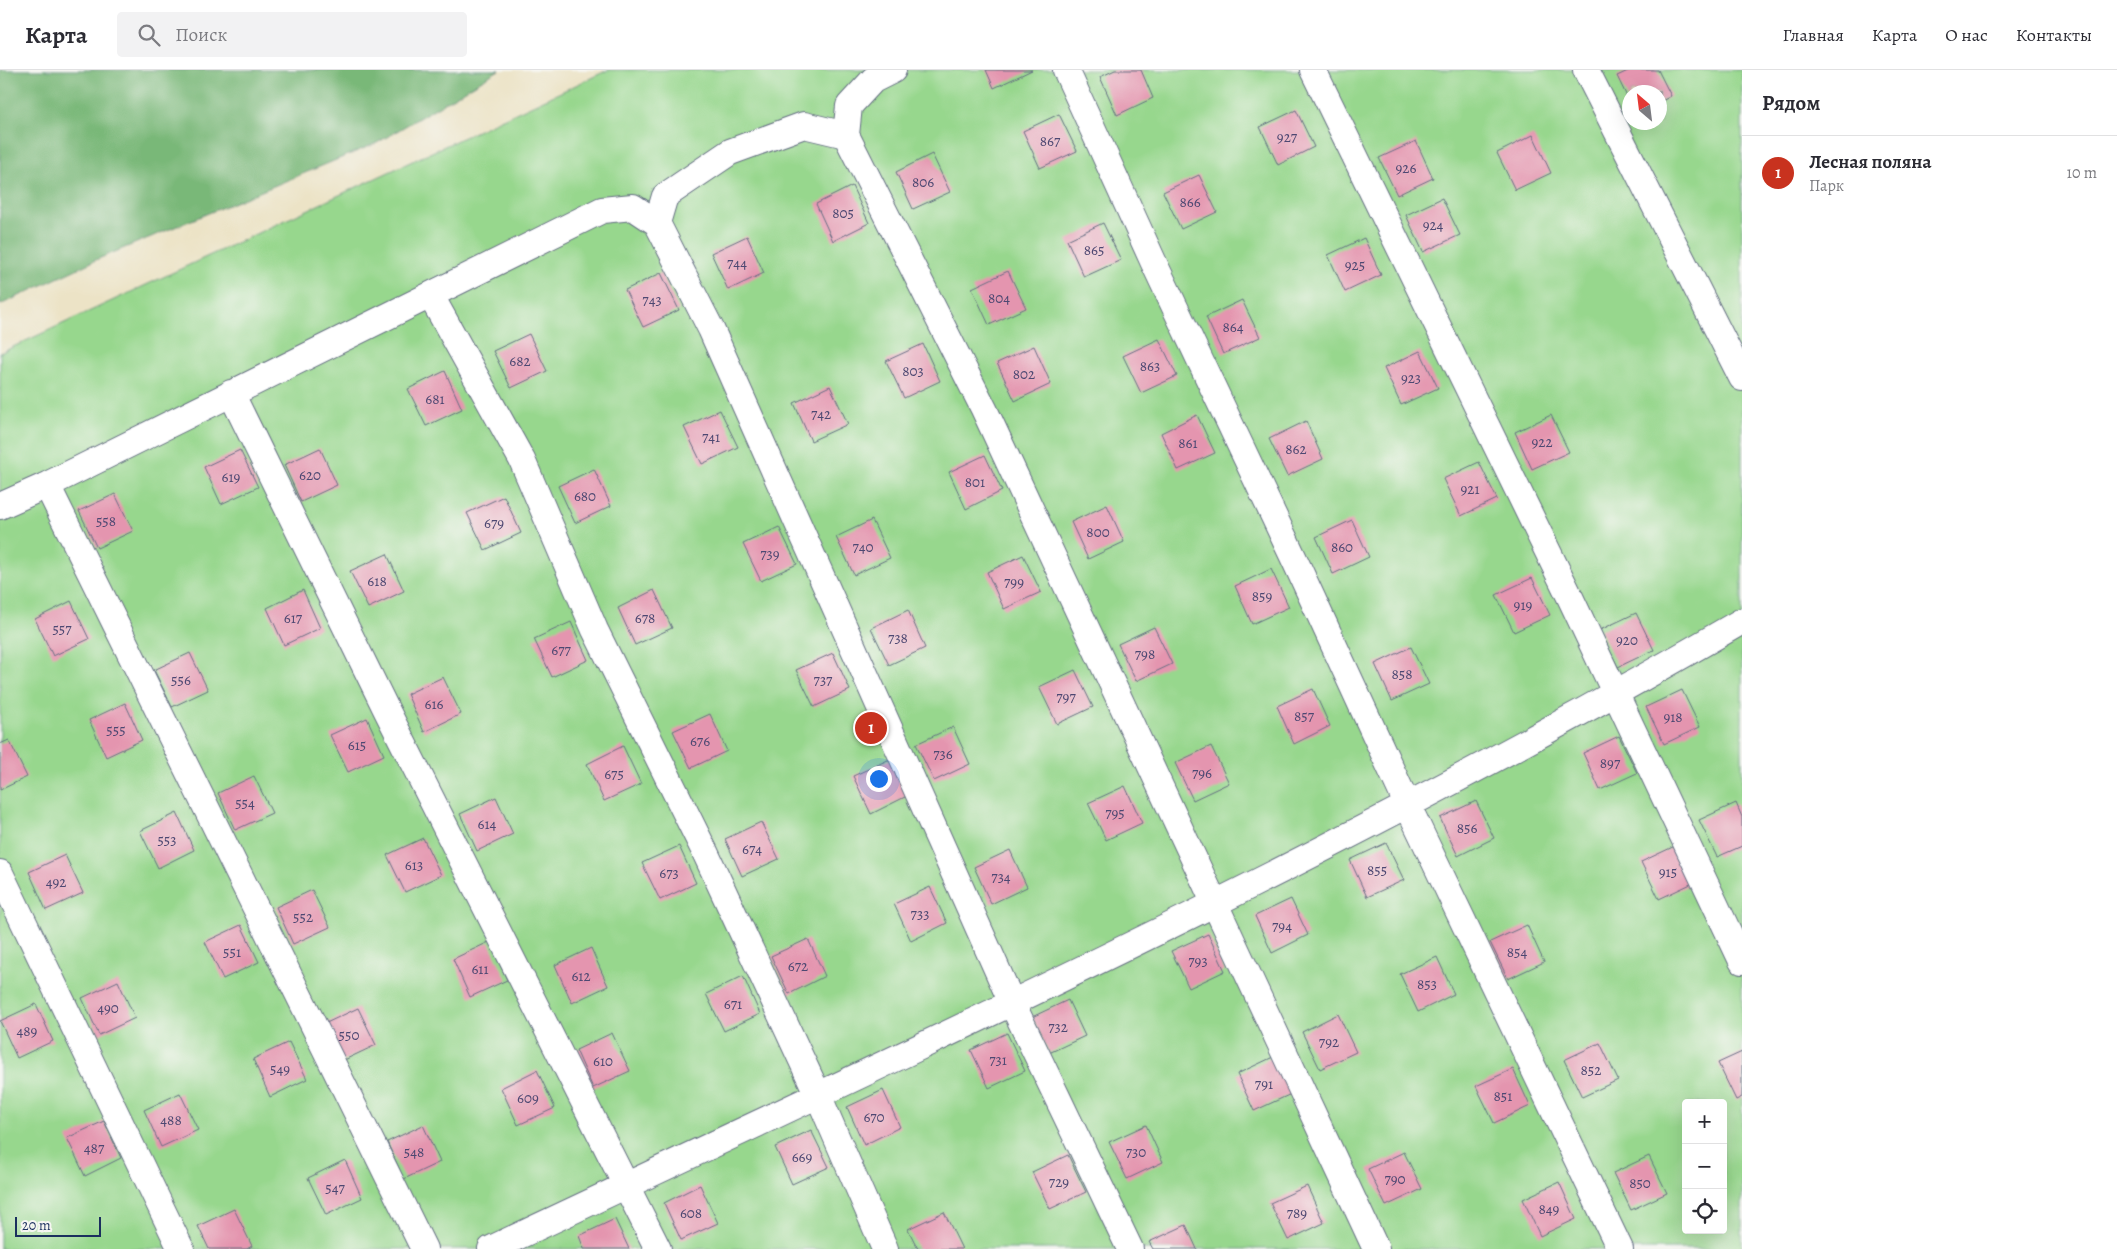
<!DOCTYPE html>
<html lang="ru">
<head>
<meta charset="utf-8">
<style>
  body { margin:0; font-family:Alegreya,serif; background:#f2f2f3; color:#2b2b33 }
  .controls { position:absolute; right:15px; bottom:15px; display:grid; overflow:hidden; border-radius:5px; box-shadow:0 5px 20px #0002 }
  .controls button { width:45px; height:45px; display:grid; place-items:center; padding:0; border:0; border-bottom:1px solid #e1e1e2; background:#fff; color:#2b2b33; font:25px sans-serif }
  .compass { position:absolute; left:1622px; top:15px; width:45px; height:45px; border-radius:50%; background:#fff; box-shadow:0 5px 20px #0002; rotate:332deg }
  .scale { position:absolute; left:15px; bottom:12px; width:86px; box-sizing:border-box; padding-left:5px; border:2px solid #1b2f5e; border-top:0; font-size:14px; line-height:18px; white-space:nowrap; color:#1b2f5e; -webkit-text-stroke:4px #f6f6f2; paint-order:stroke }
  .you { position:absolute; left:878px; top:708px; width:18px; height:18px; margin:-12px; border:4px solid #fff; border-radius:50%; background:#1a73e8; box-shadow:0 0 0 8px #1a73e833 }
  .badge { display:grid; place-items:center; width:32px; height:32px; border-radius:50%; background:#c8321e; color:#fff; font-size:16px; font-weight:700 }
  .pin { position:absolute; translate:-50% -50%; border:2px solid #fff; box-shadow:0 1px 5px #0006 }
  .list { margin:0; padding:0; list-style:none }
  h2 { display:flex; justify-content:space-between; align-items:center; height:65px; margin:0; padding:0 20px; font-size:21px }
  h2 small { font-size:16px; font-weight:400; color:#7c7c81 }
  .list li { display:grid; grid-template-columns:32px 1fr auto; gap:15px; align-items:center; box-sizing:border-box; height:75px; padding:0 20px; border-top:1px solid #e1e1e2 }
  .list b { display:block; font-size:19px; white-space:nowrap }
  .list p { margin:0; font-size:16px; white-space:nowrap; color:#7c7c81 }
  .list em { font-size:16px; font-style:normal; color:#7c7c81 }
  .icon { flex:none; width:28px; height:28px; fill:none; stroke:currentColor; stroke-width:2; stroke-linecap:round; stroke-linejoin:round }
  .map { position:relative; flex:none; width:1742px; height:1179px; overflow:hidden }
  header { display:flex; align-items:center; gap:30px; box-sizing:border-box; height:70px; padding:0 25px; background:#fff; border-bottom:1px solid #e1e1e2 }
  header strong { font-size:24px }
  nav { display:flex; gap:28px; margin-inline-start:auto; font-size:18px }
  .search { width:350px; height:45px; background:#f2f2f3; display:flex; align-items:center; gap:12px; box-sizing:border-box; padding:0 18px; border-radius:5px; color:#7c7c81; font-size:19px }
  main { display:flex }
  aside { flex:1; background:#fff }
  .map>svg:first-child { display:block }
  .green { fill:#97d78d; stroke:#598376; fill-rule:evenodd }
  .forest { fill:#79b878; stroke:#4a746b }
  .building { fill:#e495af }
  .lines { fill:none; stroke-linecap:round; stroke-linejoin:round }
  .minor-casing { stroke:#646e82; stroke-width:28 }
  .minor { stroke:#fff; stroke-width:26 }
  .labels { text-anchor:middle; stroke-width:4; stroke-linejoin:round; paint-order:stroke }
  .number-label { font-size:15px; fill:#4d4872 }
</style>
</head>
<body>
<header>
<strong>Карта</strong>
<div class="search"><svg class="icon" aria-label="search" viewBox="0 0 24 24"><circle cx="10" cy="10" r="6"/><path d="M15 15l6 6"/></svg>Поиск</div>
<nav><a>Главная</a><a>Карта</a><a>О нас</a><a>Контакты</a></nav>
</header>
<main>
<div class="map">
<svg width="1742" height="1179" viewBox="0 0 1742 1179">
  <rect width="100%" height="100%" fill="#f6f6f2"/>
  <filter id="ink" filterUnits="userSpaceOnUse"><feTurbulence type="fractalNoise" baseFrequency=".02" numOctaves="2"/><feDisplacementMap in="SourceGraphic" scale="10" xChannelSelector="R" yChannelSelector="G"/><feConvolveMatrix kernelMatrix="1 2 1 2 8 2 1 2 1" color-interpolation-filters="sRGB"/></filter>
  <filter id="wash" filterUnits="userSpaceOnUse"><feTurbulence type="fractalNoise" baseFrequency=".0096" numOctaves="4" result="noise"/><feDisplacementMap in="SourceGraphic" scale="20" xChannelSelector="R" yChannelSelector="G"/><feGaussianBlur stdDeviation="1.12" result="paint"/><feColorMatrix in="noise" values="0 0 0 0 0 0 0 0 0 0 0 0 0 0 0 0 0 1.4 0 .05"/><feComposite in="paint" operator="in"/></filter>
  <g filter="url(#wash)">
    <rect width="100%" height="100%" fill="#ece3c6"/>
    <path class="green" d="M608 0H1742V1179H0V283ZM1630 22H1660V52H1630ZM1686 1033H1723V1160H1686Z"/>
    <path class="forest" d="M0 0H499L377 73 98 189 0 235Z"/>
    <g id="blocks">
      <path class="building" d="M986 0H1032L994 18Z
        M1115 0H1141L1153 28 1117 45 1100 7Z
        M1630 0H1658L1671 26 1660 32V22H1630V33L1617 6Z
        M1296 40 1314 77 1278 95 1260 57Z
        M1059 44 1077 81 1040 98 1023 61Z
        M1533 65 1551 103 1515 120 1497 83Z
        M1416 71 1433 108 1397 125 1379 88Z
        M932 84 950 122 913 139 896 102Z
        M1199 105 1217 142 1181 159 1163 122Z
        M852 116 869 153 833 171 816 134Z
        M1442 128 1460 165 1423 182 1406 145Z
        M1103 153 1121 190 1084 207 1067 170Z
        M747 166 764 203 728 220 711 183Z
        M1364 168 1381 205 1345 222 1328 185Z
        M1008 201 1026 238 989 255 972 218Z
        M661 203 679 240 643 257 625 220Z
        M1242 230 1260 267 1223 284 1206 247Z
        M529 264 547 301 511 318 493 281Z
        M1159 269 1177 306 1141 323 1123 286Z
        M923 274 940 311 904 328 886 291Z
        M1034 276 1051 314 1015 331 997 293Z
        M1420 281 1438 318 1401 335 1384 298Z
        M445 301 462 339 426 356 408 319Z
        M830 316 848 354 811 371 794 333Z
        M720 340 738 377 702 394 684 357Z
        M1197 345 1215 383 1178 400 1161 363Z
        M1551 345 1569 382 1532 399 1515 362Z
        M1306 351 1323 389 1287 406 1269 369Z
        M320 378 337 415 301 432 284 395Z
        M240 380 258 417 221 434 204 397Z
        M985 385 1002 421 966 439 949 402Z
        M1479 392 1497 429 1461 446 1443 409Z
        M594 399 611 436 575 453 558 416Z
        M115 424 133 461 97 478 79 441Z
        M504 426 521 463 485 480 467 443Z
        M1107 435 1124 472 1088 489 1071 452Z
        M872 450 890 488 854 505 836 467Z
        M1352 450 1369 487 1333 504 1316 467Z
        M779 457 797 494 761 511 743 474Z
        M387 484 404 521 368 538 350 501Z
        M1023 485 1041 522 1004 539 987 502Z
        M1271 499 1289 537 1252 554 1235 516Z
        M1532 508 1550 545 1514 562 1496 525Z
        M303 520 320 558 284 575 267 538Z
        M654 520 672 558 635 575 618 538Z
        M71 531 89 569 53 586 35 549Z
        M908 540 925 578 889 595 871 558Z
        M1636 543 1654 580 1618 597 1600 560Z
        M571 552 588 590 552 607 534 569Z
        M1154 557 1172 594 1136 611 1118 574Z
        M1411 577 1429 614 1392 631 1375 594Z
        M190 583 208 620 172 637 154 600Z
        M833 583 850 620 814 637 796 600Z
        M1075 600 1093 637 1057 654 1039 617Z
        M443 607 461 644 424 662 407 624Z
        M1313 619 1330 656 1294 674 1277 636Z
        M1682 620 1700 657 1664 674 1646 637Z
        M125 633 142 670 106 687 89 650Z
        M710 644 727 681 691 698 673 661Z
        M367 648 384 685 348 702 330 665Z
        M953 657 970 694 934 711 916 674Z
        M1619 666 1637 703 1600 720 1583 683Z
        M9 670 27 707 0 720V674Z
        M623 676 641 714 604 731 587 694Z
        M1211 676 1229 713 1193 730 1175 693Z
        M890 689 907 726 871 744 853 706Z
        M254 706 272 743 235 760 218 723Z
        M1125 716 1142 753 1106 770 1088 733Z
        M496 727 513 764 477 781 460 744Z
        M1476 731 1494 768 1458 786 1440 748Z
        M1736 733 1742 747V776L1717 787 1699 750Z
        M177 743 194 780 158 798 140 761Z
        M761 752 779 789 742 806 725 769Z
        M423 768 441 805 405 822 387 785Z
        M1386 773 1404 810 1367 827 1350 790Z
        M1677 775 1695 812 1659 829 1641 792Z
        M679 776 696 813 660 830 642 793Z
        M1010 780 1027 817 991 834 974 797Z
        M65 785 83 823 46 840 29 802Z
        M930 817 947 853 911 871 894 834Z
        M312 820 330 857 293 874 276 837Z
        M1291 829 1308 865 1272 883 1255 846Z
        M241 855 259 892 223 909 205 872Z
        M1527 855 1544 892 1508 909 1490 872Z
        M1208 864 1225 901 1189 918 1171 881Z
        M808 869 825 906 789 924 771 886Z
        M489 872 507 910 470 927 453 889Z
        M591 878 608 916 572 933 555 895Z
        M1437 887 1454 924 1418 942 1400 904Z
        M743 906 760 944 724 961 706 924Z
        M118 911 135 948 99 965 82 928Z
        M1068 930 1085 966 1049 983 1032 947Z
        M36 934 53 971 17 988 0 951Z
        M358 938 376 975 340 992 322 955Z
        M1338 944 1356 982 1320 999 1302 962Z
        M612 963 630 1001 593 1018 576 980Z
        M1007 963 1025 1001 989 1018 971 980Z
        M289 972 307 1009 270 1027 253 989Z
        M1600 973 1618 1010 1582 1027 1564 990Z
        M1742 982V1027L1736 1030 1718 993Z
        M1273 987 1291 1024 1254 1041 1237 1004Z
        M1513 999 1530 1036 1494 1053 1476 1016Z
        M537 1000 555 1038 518 1055 501 1018Z
        M883 1020 900 1057 864 1075 847 1037Z
        M180 1023 198 1060 161 1077 144 1040Z
        M104 1051 121 1088 85 1106 67 1068Z
        M423 1055 440 1092 404 1109 387 1072Z
        M1146 1055 1163 1092 1127 1109 1109 1072Z
        M811 1060 829 1097 792 1114 775 1077Z
        M1404 1082 1422 1119 1386 1136 1368 1099Z
        M1068 1085 1086 1122 1050 1139 1032 1102Z
        M1649 1086 1667 1123 1631 1140 1613 1103Z
        M345 1090 362 1128 326 1145 308 1108Z
        M1559 1112 1576 1149 1540 1166 1523 1129Z
        M700 1115 718 1153 681 1170 664 1133Z
        M1307 1116 1324 1153 1288 1170 1270 1133Z
        M234 1139 252 1176 247 1179H209L198 1156Z
        M944 1142 962 1179H918L908 1159Z
        M615 1149 629 1179H584L579 1166Z
        M1186 1155 1197 1179H1153L1149 1172Z"/>
    </g>
  </g>
  <g filter="url(#ink)">
    <use href="#blocks" fill-opacity="0" stroke="#646e82" stroke-width="1"/>
    <g class="lines">
      <defs>
        <path id="minor" d="M893 0 873 10 849 36 846 65 984 339 1376 1179
          M1066 0 1153 191 1296 493 1407 734 1620 1179
          M1313 0 1569 525 1742 891
          M1586 0 1742 308
          M657 153 665 126 730 82 804 55 846 65
          M431 226 522 390 595 560 705 782 818 1025 885 1179
          M231 323 386 639 658 1179
          M47 415 424 1179
          M0 436 47 415 602 140 633 137 657 153 711 259 1012 933 1130 1179
          M0 803 181 1179
          M491 1179C913 980 1339 786 1742 551"/>
      </defs>
      <use href="#minor" class="minor-casing"/>
      <use href="#minor" class="minor"/>
    </g>
  </g>
  <g class="labels">
    <g class="number-label">
      <text x="1287" y="72">927</text>
      <text x="1050" y="76">867</text>
      <text x="1406" y="103">926</text>
      <text x="923" y="117">806</text>
      <text x="1190" y="137">866</text>
      <text x="843" y="148">805</text>
      <text x="1433" y="160">924</text>
      <text x="1094" y="185">865</text>
      <text x="737" y="198">744</text>
      <text x="1355" y="200">925</text>
      <text x="999" y="233">804</text>
      <text x="652" y="235">743</text>
      <text x="1233" y="262">864</text>
      <text x="520" y="296">682</text>
      <text x="1150" y="301">863</text>
      <text x="913" y="306">803</text>
      <text x="1024" y="309">802</text>
      <text x="1411" y="313">923</text>
      <text x="435" y="334">681</text>
      <text x="821" y="349">742</text>
      <text x="711" y="372">741</text>
      <text x="1542" y="377">922</text>
      <text x="1188" y="378">861</text>
      <text x="1296" y="384">862</text>
      <text x="310" y="410">620</text>
      <text x="231" y="412">619</text>
      <text x="975" y="417">801</text>
      <text x="1470" y="424">921</text>
      <text x="585" y="431">680</text>
      <text x="106" y="456">558</text>
      <text x="494" y="458">679</text>
      <text x="1098" y="467">800</text>
      <text x="863" y="482">740</text>
      <text x="1342" y="482">860</text>
      <text x="770" y="489">739</text>
      <text x="377" y="516">618</text>
      <text x="1014" y="517">799</text>
      <text x="1262" y="531">859</text>
      <text x="1523" y="540">919</text>
      <text x="293" y="553">617</text>
      <text x="645" y="553">678</text>
      <text x="62" y="564">557</text>
      <text x="898" y="573">738</text>
      <text x="1627" y="575">920</text>
      <text x="561" y="585">677</text>
      <text x="1145" y="589">798</text>
      <text x="1402" y="609">858</text>
      <text x="181" y="615">556</text>
      <text x="823" y="615">737</text>
      <text x="1066" y="632">797</text>
      <text x="434" y="639">616</text>
      <text x="1304" y="651">857</text>
      <text x="1673" y="652">918</text>
      <text x="116" y="665">555</text>
      <text x="700" y="676">676</text>
      <text x="357" y="680">615</text>
      <text x="943" y="689">736</text>
      <text x="1610" y="698">897</text>
      <text x="1202" y="708">796</text>
      <text x="614" y="709">675</text>
      <text x="245" y="738">554</text>
      <text x="1115" y="748">795</text>
      <text x="487" y="759">614</text>
      <text x="1467" y="763">856</text>
      <text x="167" y="775">553</text>
      <text x="752" y="784">674</text>
      <text x="414" y="800">613</text>
      <text x="1377" y="805">855</text>
      <text x="1668" y="807">915</text>
      <text x="669" y="808">673</text>
      <text x="1001" y="812">734</text>
      <text x="56" y="817">492</text>
      <text x="920" y="849">733</text>
      <text x="303" y="852">552</text>
      <text x="1282" y="861">794</text>
      <text x="232" y="887">551</text>
      <text x="1517" y="887">854</text>
      <text x="1198" y="896">793</text>
      <text x="798" y="901">672</text>
      <text x="480" y="904">611</text>
      <text x="581" y="911">612</text>
      <text x="1427" y="919">853</text>
      <text x="733" y="939">671</text>
      <text x="108" y="943">490</text>
      <text x="1058" y="962">732</text>
      <text x="27" y="966">489</text>
      <text x="349" y="970">550</text>
      <text x="1329" y="977">792</text>
      <text x="998" y="995">731</text>
      <text x="603" y="996">610</text>
      <text x="280" y="1004">549</text>
      <text x="1591" y="1005">852</text>
      <text x="1264" y="1019">791</text>
      <text x="1503" y="1031">851</text>
      <text x="528" y="1033">609</text>
      <text x="874" y="1052">670</text>
      <text x="171" y="1055">488</text>
      <text x="94" y="1083">487</text>
      <text x="414" y="1087">548</text>
      <text x="1136" y="1087">730</text>
      <text x="802" y="1092">669</text>
      <text x="1395" y="1114">790</text>
      <text x="1059" y="1117">729</text>
      <text x="1640" y="1118">850</text>
      <text x="335" y="1123">547</text>
      <text x="1549" y="1144">849</text>
      <text x="691" y="1148">608</text>
      <text x="1297" y="1148">789</text>
    </g>
  </g>
</svg>
<div class="controls">
<button>+</button>
<button>−</button>
<button><svg class="icon" aria-label="locate" viewBox="0 0 24 24"><circle cx="12" cy="12" r="6"/><path d="M12 2v4M12 18v4M2 12h4M18 12h4"/></svg></button>
</div>
<svg class="compass" viewBox="-18 -18 36 36"><path d="M0-13l5 13h-10z" fill="#e53935"/><path d="M0 13l5-13h-10z" fill="#7c7c81"/></svg>
<div class="scale">20 m</div>
<div class="you"></div>
<div class="pin badge" style="left:871px;top:658px">1</div>
</div>
<aside>
<h2>Рядом<small></small></h2>
<ul class="list">
<li><span class="badge">1</span><div><b>Лесная поляна</b><p>Парк</p></div><em>10 m</em></li>
</ul>
</aside>
</main>
</body>
</html>
